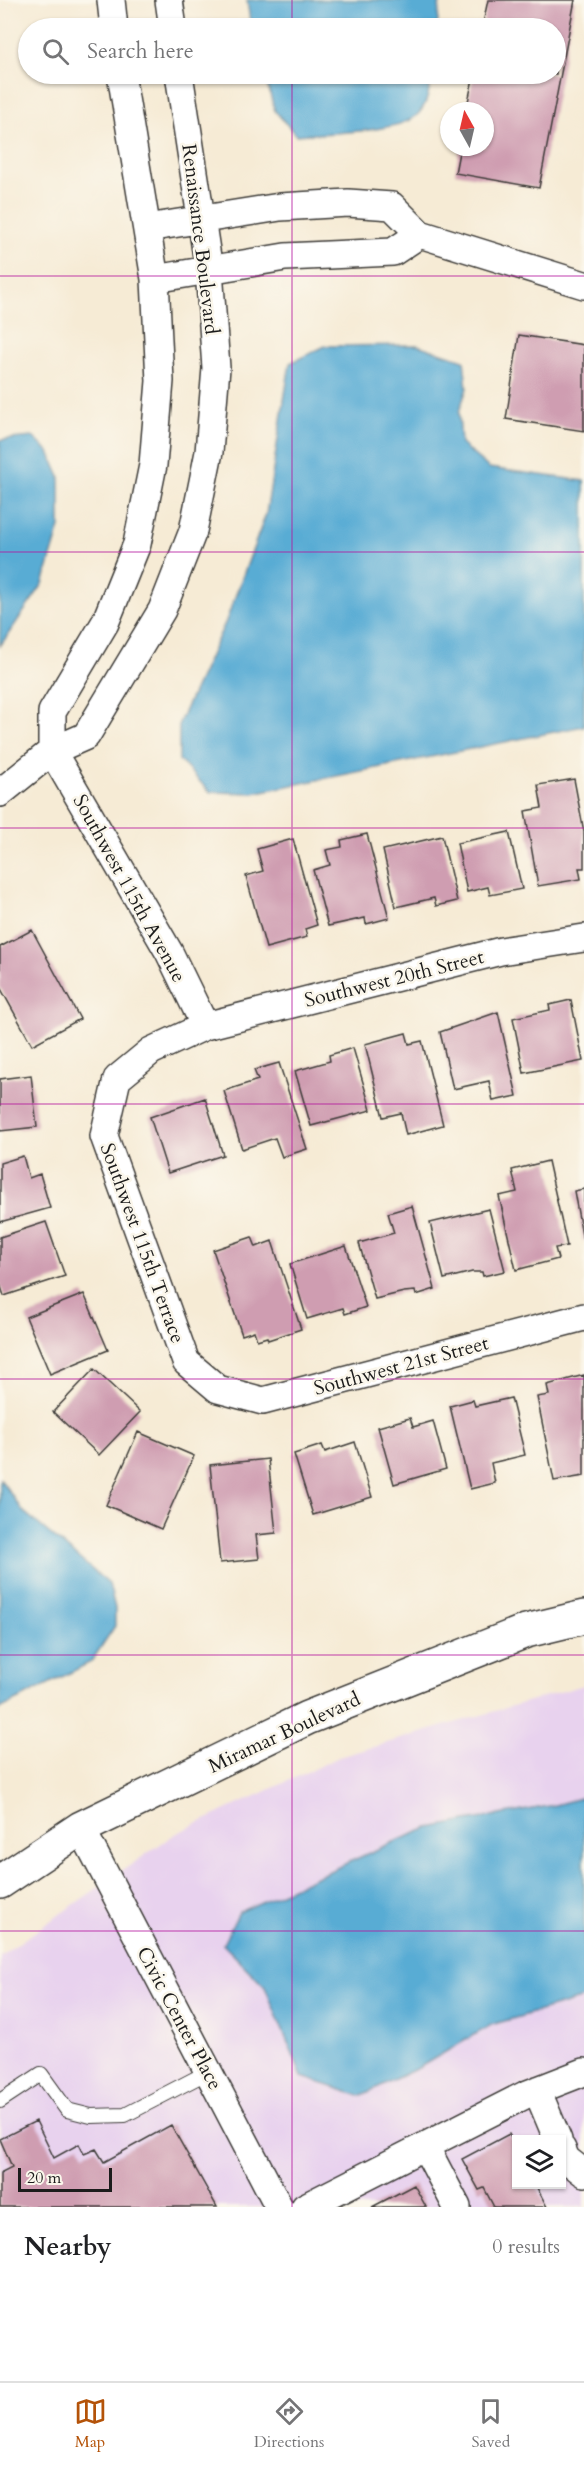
<!DOCTYPE html>
<html lang="en">
<head>
<meta charset="utf-8">
<style>
  body { margin:0; font-family:Cardo,serif; background:#f2f2f2; color:#202124 }
  .controls { position:absolute; right:18px; bottom:18px; display:grid; overflow:hidden; border-radius:0px; box-shadow:0 2px 4px #0004 }
  .controls button { width:54px; height:54px; display:grid; place-items:center; padding:0; border:0; border-bottom:2px solid #e0e0e0; background:#fff; color:#202124; font:30px sans-serif }
  .compass { position:absolute; left:440px; top:102px; width:54px; height:54px; border-radius:50%; background:#fff; box-shadow:0 2px 4px #0004; rotate:352deg }
  .scale { position:absolute; left:18px; bottom:15px; width:94px; box-sizing:border-box; padding-left:6px; border:3px solid #1c1c1c; border-top:0; font-size:16px; line-height:21px; white-space:nowrap; color:#1c1c1c; -webkit-text-stroke:4px #fbf7ec; paint-order:stroke }
  .list { margin:0; padding:0; list-style:none }
  h2 { display:flex; justify-content:space-between; align-items:center; height:78px; margin:0; padding:0 24px; font-size:26px }
  h2 small { font-size:20px; font-weight:400; color:#757577 }
  .icon { flex:none; width:33px; height:33px; fill:none; stroke:currentColor; stroke-width:2; stroke-linecap:round; stroke-linejoin:round }
  .map { position:relative; flex:none; width:584px; height:2207px; overflow:hidden }
  .search { position:absolute; background:#fff; box-shadow:0 2px 4px #0004; left:18px; right:18px; top:18px; height:66px; display:flex; align-items:center; gap:15px; box-sizing:border-box; padding:0 21px; border-radius:33px; color:#757577; font-size:22px }
  .sheet { height:174px; background:#fff }
  nav { display:flex; justify-content:space-around; align-items:center; box-sizing:border-box; height:84px; border-top:2px solid #e0e0e0; background:#fff; font-size:16px; color:#757577 }
  nav a { display:grid; justify-items:center; gap:3px }
  nav .on { color:#b45309 }
  .map>svg:first-child { display:block }
  .built { fill:#e8d2ee; fill-rule:evenodd }
  .water { fill:#58acd4; stroke:#3a6478; stroke-width:1.5 }
  .building { fill:#cf9db1 }
  .lines { fill:none; stroke-linecap:round; stroke-linejoin:round }
  .lane-casing { stroke:#3d3b38; stroke-width:16 }
  .street-casing { stroke:#3d3b38; stroke-width:30 }
  .secondary-casing { stroke:#3d3b38; stroke-width:36 }
  .lane { stroke:#fff; stroke-width:14 }
  .street { stroke:#fff; stroke-width:27 }
  .secondary { stroke:#fff; stroke-width:33 }
  .grid { fill:none; stroke:#b5179e; stroke-width:1.5; stroke-opacity:0.55 }
  .labels { text-anchor:middle; stroke-width:5; stroke-linejoin:round; paint-order:stroke }
  .street-label { font-size:20px; fill:#1c1c1c; stroke:#fbf7ec }
</style>
</head>
<body>
<div class="map">
<svg width="584" height="2207" viewBox="0 0 584 2207">
  <rect width="100%" height="100%" fill="#fbf7ec"/>
  <filter id="ink" filterUnits="userSpaceOnUse"><feTurbulence type="fractalNoise" baseFrequency=".0167" numOctaves="2"/><feDisplacementMap in="SourceGraphic" scale="12" xChannelSelector="R" yChannelSelector="G"/><feConvolveMatrix kernelMatrix="1 2 1 2 8 2 1 2 1" color-interpolation-filters="sRGB"/></filter>
  <filter id="wash" filterUnits="userSpaceOnUse"><feTurbulence type="fractalNoise" baseFrequency=".008" numOctaves="4" result="noise"/><feDisplacementMap in="SourceGraphic" scale="24" xChannelSelector="R" yChannelSelector="G"/><feGaussianBlur stdDeviation="1.35" result="paint"/><feColorMatrix in="noise" values="0 0 0 0 0 0 0 0 0 0 0 0 0 0 0 0 0 1.4 0 .05"/><feComposite in="paint" operator="in"/></filter>
  <g filter="url(#wash)">
    <rect width="100%" height="100%" fill="#f6ebd5"/>
    <path class="built" d="M584 1685V2207H0V1956L175 1834 339 1757ZM516 2140H562V2184H516Z"/>
    <path class="water" d="M247 0H440L437 28H251Z
      M264 74H431C430 88 428 106 416 116 395 133 324 133 296 135L275 111Z
      M417 345 464 360 467 388 459 412 461 444 489 468 584 481V726L253 793 210 792 179 760V723L226 621 266 514 290 363 325 346Z
      M33 437 49 452 60 477V527L43 584 0 646V440Z
      M0 1479 23 1511 109 1584 115 1608V1626L91 1662 0 1709Z
      M584 1797V1998L491 2025 420 2067 360 2096 302 2077 265 1987 223 1944 239 1912 389 1844 429 1828 555 1805Z"/>
    <g id="blocks">
      <path class="building" d="M488 0H575L539 188 455 173 460 147H485V111H466L474 74H556V28H482Z
        M519 335 584 345V431L506 419Z
        M574 779 584 832V868H579L581 879 538 886 525 811 542 808 538 785Z
        M509 832 522 889 490 895 488 887 467 892 457 843Z
        M367 834 389 918 366 924 365 918 328 926 313 870 330 865 326 850 342 847 341 840Z
        M442 836 457 901 436 906 434 898 396 907 383 850Z
        M293 839 317 925 305 929 307 937 266 948 246 876 263 871 257 849Z
        M32 930 80 1019 32 1045 0 987V947Z
        M571 1000 583 1061 524 1073 513 1018 550 1010 549 1005Z
        M498 1012 517 1096 493 1101 489 1081 453 1089 440 1032Z
        M406 1033 409 1044 422 1041 443 1125 406 1135 401 1113 383 1117 365 1044Z
        M353 1048 371 1110 311 1126 295 1071 330 1061 329 1055Z
        M279 1063 307 1149 282 1157 275 1138 242 1149 224 1091 258 1080 254 1070Z
        M31 1075 37 1127 0 1131V1079Z
        M205 1098 223 1155 168 1173 150 1117Z
        M23 1156 29 1178 40 1174 50 1208 0 1222V1163Z
        M548 1161 567 1246 555 1248 558 1259 516 1270 499 1196 517 1192 512 1170Z
        M584 1189V1241H583L574 1191Z
        M412 1206 435 1289 416 1295 415 1291 404 1292 375 1299 359 1243 394 1233 388 1213Z
        M489 1209 505 1271 483 1276 482 1272H472L444 1279 430 1223Z
        M46 1222 65 1276 4 1296 0 1284V1237Z
        M252 1237 256 1247 272 1241 301 1329 268 1340 267 1337 257 1340 254 1331 242 1335 213 1250Z
        M346 1246 366 1307 345 1314 343 1308 307 1319 290 1264Z
        M84 1294 108 1350 50 1374 26 1317Z
        M94 1369 140 1412 99 1455 53 1412Z
        M584 1375V1476L554 1481 537 1397 549 1395 547 1385Z
        M511 1398 525 1455 491 1463 495 1483 470 1489 450 1406 473 1400 475 1406Z
        M410 1418 413 1427 433 1421 446 1469 394 1484 378 1427Z
        M138 1432 194 1456 161 1529 106 1505Z
        M355 1442 372 1497 313 1515 294 1454 322 1445 325 1452Z
        M268 1459 276 1533 256 1535 259 1559 220 1563 210 1465Z
        M36 2121 54 2158 79 2144 84 2154 96 2149 104 2162 171 2125 217 2207H0V2173L12 2167 0 2139Z
        M509 2134 516 2148V2184H535L547 2207H494L484 2188 479 2190 462 2159Z
        M414 2185 426 2207H372Z"/>
    </g>
  </g>
  <g filter="url(#ink)">
    <use href="#blocks" fill-opacity="0" stroke="#3d3b38" stroke-width="1.5"/>
    <g class="lines">
      <defs>
        <path id="lane" d="M0 2101 41 2074 67 2110 91 2116 125 2115 208 2072"/>
        <path id="street" d="M111 0 114 28
          M169 0 173 28
          M147 228 280 207 348 203 392 206 420 234 584 285
          M155 279 285 257 393 252 420 234
          M52 751V712L105 623 137 544 153 465 160 381 155 279 121 74
          M52 751 169 952 205 1026
          M0 793 52 751 86 736 162 610 193 531 209 452 216 368 209 270 179 74
          M584 938 501 951 205 1026 151 1051 117 1079 104 1136 186 1362 218 1389 263 1401 584 1317
          M81 1828 279 2207
          M537 2090 558 2140
          M425 2146 457 2207
          M562 2149 566 2159 584 2173
          M305 2207 525 2095 584 2072"/>
        <path id="secondary" d="M0 1882 81 1828 307 1718 526 1631 584 1617"/>
      </defs>
      <use href="#lane" class="lane-casing"/>
      <use href="#street" class="street-casing"/>
      <use href="#secondary" class="secondary-casing"/>
      <use href="#lane" class="lane"/>
      <use href="#street" class="street"/>
      <use href="#secondary" class="secondary"/>
    </g>
  </g>
  <path class="grid" d="M292 0V28M292 74V2207M0 276H584M0 552H584M0 828H584M0 1104H584M0 1379H584M0 1655H584M0 1931H584"/>
  <g class="labels">
    <g class="street-label">
      <text transform="translate(201 239) rotate(83)" y="7">Renaissance Boulevard</text>
      <text transform="translate(130 888) rotate(61)" y="7">Southwest 115th Avenue</text>
      <text transform="translate(394 978) rotate(-14)" y="7">Southwest 20th Street</text>
      <text transform="translate(143 1243) rotate(70)" y="7">Southwest 115th Terrace</text>
      <text transform="translate(401 1365) rotate(-15)" y="7">Southwest 21st Street</text>
      <text transform="translate(284 1732) rotate(-25)" y="7">Miramar Boulevard</text>
      <text transform="translate(180 2018) rotate(62)" y="7">Civic Center Place</text>
    </g>
  </g>
</svg>
<div class="controls">
<button><svg class="icon" aria-label="layers" viewBox="0 0 24 24"><path d="M12 4l9 5-9 5-9-5zM3 14l9 5 9-5"/></svg></button>
</div>
<svg class="compass" viewBox="-18 -18 36 36"><path d="M0-13l5 13h-10z" fill="#e53935"/><path d="M0 13l5-13h-10z" fill="#757577"/></svg>
<div class="scale">20 m</div>
<div class="search"><svg class="icon" aria-label="search" viewBox="0 0 24 24"><circle cx="10" cy="10" r="6"/><path d="M15 15l6 6"/></svg>Search here</div>
</div>
<section class="sheet">
<h2>Nearby<small>0 results</small></h2>
<ul class="list">
</ul>
</section>
<nav>
<a class="on"><svg class="icon" aria-label="map" viewBox="0 0 24 24"><path d="M3 6l6-2 6 2 6-2v14l-6 2-6-2-6 2zM9 4v14M15 6v14"/></svg>Map</a>
<a><svg class="icon" aria-label="directions" viewBox="0 0 24 24"><path d="M12 3l9 9-9 9-9-9zM9 14v-3h6M13 9l2 2-2 2"/></svg>Directions</a>
<a><svg class="icon" aria-label="saved" viewBox="0 0 24 24"><path d="M7 4h10v16l-5-4-5 4z"/></svg>Saved</a>
</nav>
</body>
</html>
